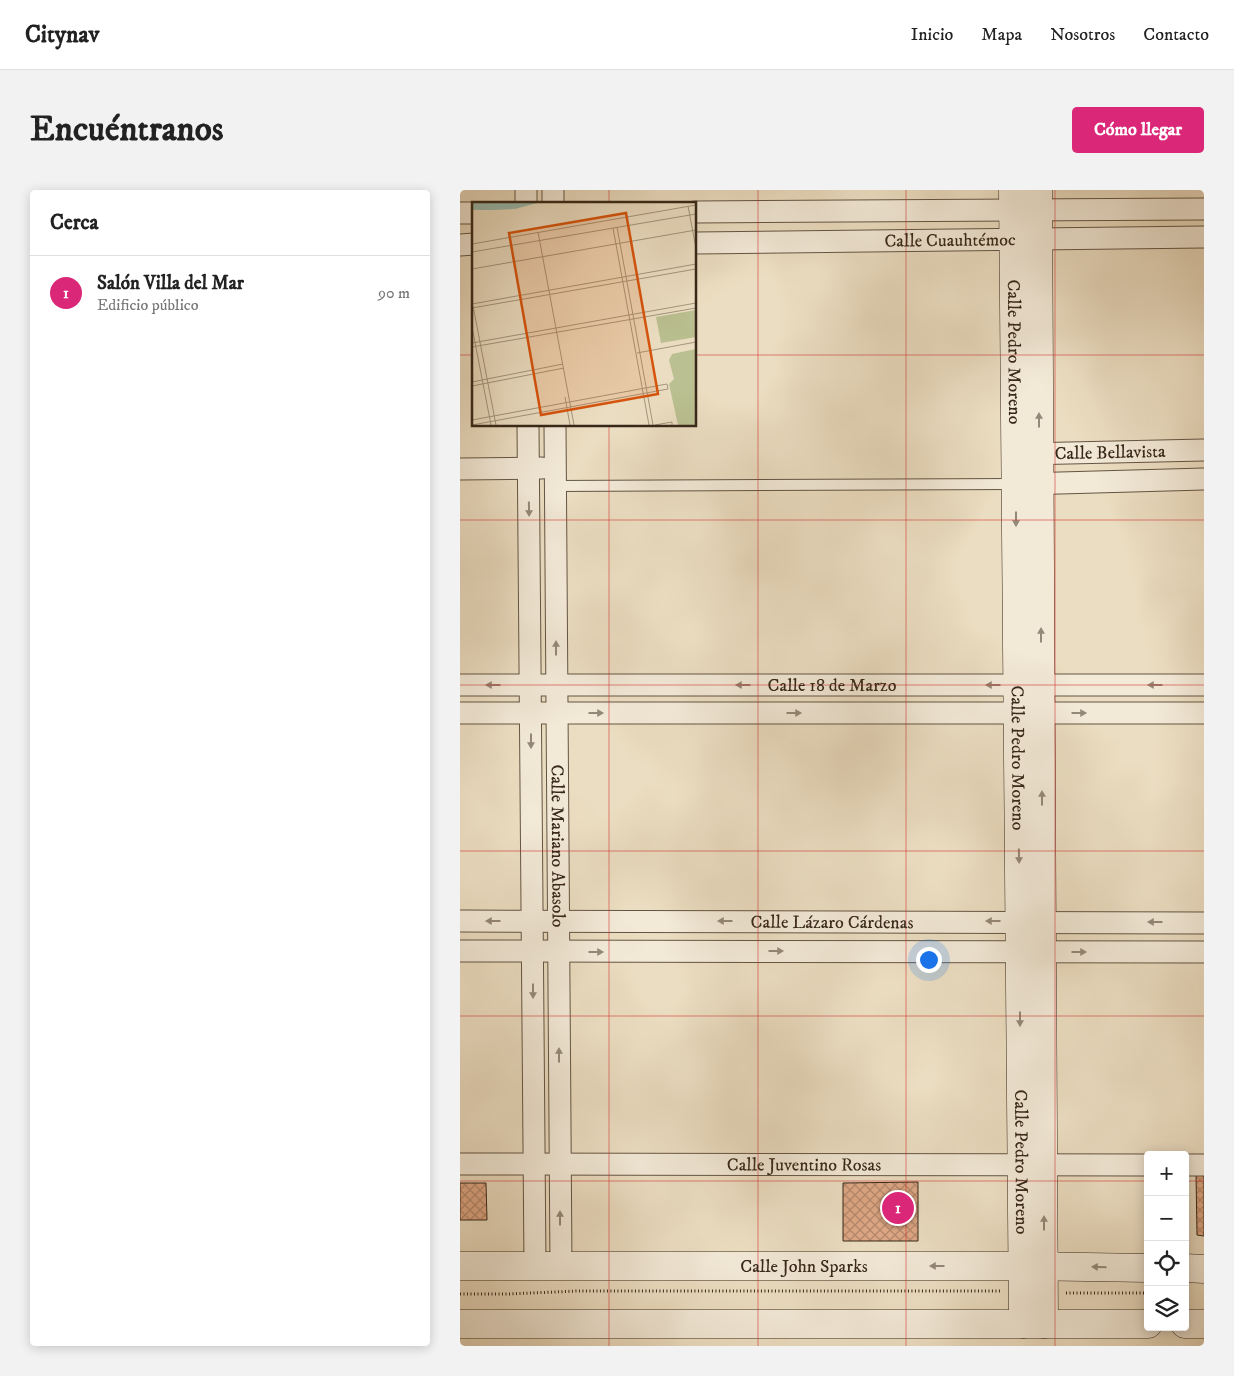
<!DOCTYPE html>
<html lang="es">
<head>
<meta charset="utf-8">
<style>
  body { margin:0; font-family:"IM FELL DW Pica",serif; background:#f2f2f2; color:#222 }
  .controls { position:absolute; right:15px; bottom:15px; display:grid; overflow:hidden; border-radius:5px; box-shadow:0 2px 12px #0003 }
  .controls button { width:45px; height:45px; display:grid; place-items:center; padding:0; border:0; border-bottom:1px solid #e0e0e0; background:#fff; color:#222; font:25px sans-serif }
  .you { position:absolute; left:468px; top:769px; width:18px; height:18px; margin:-12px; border:4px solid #fff; border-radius:50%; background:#1a73e8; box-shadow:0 0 0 8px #1a73e833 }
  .badge { display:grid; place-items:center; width:32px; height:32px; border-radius:50%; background:#db2777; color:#fff; font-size:16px; font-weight:700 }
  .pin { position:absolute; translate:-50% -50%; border:2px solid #fff; box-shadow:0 1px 5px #0006 }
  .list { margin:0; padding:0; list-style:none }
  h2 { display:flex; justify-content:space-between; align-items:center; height:65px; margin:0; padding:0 20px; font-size:21px }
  h2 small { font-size:16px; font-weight:400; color:#767676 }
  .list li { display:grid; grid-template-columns:32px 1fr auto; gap:15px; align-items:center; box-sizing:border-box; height:75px; padding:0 20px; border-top:1px solid #e0e0e0 }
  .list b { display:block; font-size:19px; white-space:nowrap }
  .list p { margin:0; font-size:16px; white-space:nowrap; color:#767676 }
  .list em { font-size:16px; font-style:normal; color:#767676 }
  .icon { flex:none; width:28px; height:28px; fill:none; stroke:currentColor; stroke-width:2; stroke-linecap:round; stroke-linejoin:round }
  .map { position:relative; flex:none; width:744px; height:1156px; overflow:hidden; border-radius:5px }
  header { display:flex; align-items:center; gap:30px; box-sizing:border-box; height:70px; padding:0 25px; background:#fff; border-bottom:1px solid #e0e0e0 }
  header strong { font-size:24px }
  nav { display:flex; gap:28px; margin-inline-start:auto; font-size:18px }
  .intro { display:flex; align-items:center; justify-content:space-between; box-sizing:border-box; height:120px; padding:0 30px }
  h1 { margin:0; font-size:35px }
  .button { padding:12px 22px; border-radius:5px; background:#db2777; color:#fff; font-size:18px; font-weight:700 }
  main { display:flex; gap:30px; padding:0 30px }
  aside { flex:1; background:#fff; border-radius:5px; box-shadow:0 2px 12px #0003 }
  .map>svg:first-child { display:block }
  .building { fill:url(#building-cross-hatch); stroke:#372819 }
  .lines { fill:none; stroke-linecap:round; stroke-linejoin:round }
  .lane-casing { stroke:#645543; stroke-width:12 }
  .street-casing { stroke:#645543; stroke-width:23 }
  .secondary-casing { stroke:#372819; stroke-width:29 }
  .path { stroke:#372819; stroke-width:3; stroke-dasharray:1 2.5; stroke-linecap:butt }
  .lane { stroke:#f2e9d7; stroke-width:10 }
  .street { stroke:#f2e9d7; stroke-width:21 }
  .secondary { stroke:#f2e9d7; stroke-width:28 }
  .oneway { fill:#948878 }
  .grid { fill:none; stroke:#d62828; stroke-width:1; stroke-opacity:0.55 }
  .labels { text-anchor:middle; stroke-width:5; stroke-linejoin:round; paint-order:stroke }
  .street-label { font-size:18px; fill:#372819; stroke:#f2e9d7 }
  .inset-road { fill:none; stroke:#a3957e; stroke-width:1 }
  .view { fill:#d6540d; fill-opacity:0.15; stroke:#d6540d; stroke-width:2.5 }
  .inset-edge { fill:none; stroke:#372819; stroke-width:2.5 }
</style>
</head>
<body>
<header>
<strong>Citynav</strong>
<nav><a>Inicio</a><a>Mapa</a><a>Nosotros</a><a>Contacto</a></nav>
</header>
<div class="intro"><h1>Encuéntranos</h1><a class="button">Cómo llegar</a></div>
<main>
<aside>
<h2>Cerca<small></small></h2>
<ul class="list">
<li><span class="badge">1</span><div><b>Salón Villa del Mar</b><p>Edificio público</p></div><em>90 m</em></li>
</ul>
</aside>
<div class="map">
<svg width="744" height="1156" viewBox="0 0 744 1156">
  <defs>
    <pattern id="building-cross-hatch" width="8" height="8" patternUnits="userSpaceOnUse" patternTransform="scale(1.25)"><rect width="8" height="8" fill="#dea785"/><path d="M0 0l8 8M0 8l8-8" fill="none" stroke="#b5886c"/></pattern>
  </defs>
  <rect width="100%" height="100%" fill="#ebddc1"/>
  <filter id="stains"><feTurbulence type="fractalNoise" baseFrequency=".004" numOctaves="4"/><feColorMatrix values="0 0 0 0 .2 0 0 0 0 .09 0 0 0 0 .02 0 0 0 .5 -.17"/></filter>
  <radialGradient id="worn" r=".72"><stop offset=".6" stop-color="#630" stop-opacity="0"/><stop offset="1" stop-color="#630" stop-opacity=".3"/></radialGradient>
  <path class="building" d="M736 985H744V1046L737 1045Z
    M458 992V1051H383V993Z
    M0 993H26L27 1030H0Z"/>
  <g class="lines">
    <defs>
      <path id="lane" d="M95 296 554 294"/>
      <g id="street">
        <path d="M66 0V14"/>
        <path d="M93 0V14"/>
        <path d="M235 22 744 19"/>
        <path d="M0 23H14"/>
        <path id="s1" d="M235 53 744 47"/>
        <path d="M0 55 14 54"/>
        <path d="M68 235 75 1076"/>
        <path id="s2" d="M95 235 101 1077"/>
        <path id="s3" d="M564 264 744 260"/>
        <path d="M0 279 82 278"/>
        <path d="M564 294 744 289"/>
        <path id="s4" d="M0 495H744"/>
        <path d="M0 523H744"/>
        <path id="s5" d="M0 731 744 733"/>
        <path d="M0 761 744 762"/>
        <path id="s6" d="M0 974 688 975"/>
        <path d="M725 975H744"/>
      </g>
      <g id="secondary">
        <path id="s7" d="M553 0 563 1134"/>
        <path d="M578 0 584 1134"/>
        <path id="s8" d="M0 1076H563L688 1078"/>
        <path d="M725 1078 744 1079"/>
        <path d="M0 1134H688"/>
        <path d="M725 1134H744"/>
      </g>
    </defs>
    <use href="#lane" class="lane-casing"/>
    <use href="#street" class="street-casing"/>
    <use href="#secondary" class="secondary-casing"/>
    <path class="path" d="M606 1103H687
      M0 1104H48L118 1101H540"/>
    <use href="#lane" class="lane"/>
    <use href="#street" class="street"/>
    <use href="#secondary" class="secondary"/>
  </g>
  <defs><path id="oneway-solid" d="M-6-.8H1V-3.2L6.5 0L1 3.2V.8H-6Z" transform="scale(1.25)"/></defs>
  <g class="oneway">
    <use href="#oneway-solid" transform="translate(579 230) rotate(-90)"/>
    <use href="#oneway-solid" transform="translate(69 319) rotate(89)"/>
    <use href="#oneway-solid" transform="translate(556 329) rotate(90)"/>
    <use href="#oneway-solid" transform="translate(581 445) rotate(-90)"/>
    <use href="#oneway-solid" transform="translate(96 458) rotate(-90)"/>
    <use href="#oneway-solid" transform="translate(33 495) rotate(180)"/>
    <use href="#oneway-solid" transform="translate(283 495) rotate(180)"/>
    <use href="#oneway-solid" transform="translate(533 495) rotate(180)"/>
    <use href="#oneway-solid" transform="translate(695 495) rotate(-180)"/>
    <use href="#oneway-solid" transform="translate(136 523)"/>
    <use href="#oneway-solid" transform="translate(334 523)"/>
    <use href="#oneway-solid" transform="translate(619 523)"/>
    <use href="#oneway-solid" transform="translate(71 551) rotate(90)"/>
    <use href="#oneway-solid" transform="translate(582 608) rotate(-90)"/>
    <use href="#oneway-solid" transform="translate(559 666) rotate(89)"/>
    <use href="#oneway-solid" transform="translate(33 731) rotate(180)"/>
    <use href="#oneway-solid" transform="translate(265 731) rotate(180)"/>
    <use href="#oneway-solid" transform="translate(533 731) rotate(180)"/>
    <use href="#oneway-solid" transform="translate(695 732) rotate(-180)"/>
    <use href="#oneway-solid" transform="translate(316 761)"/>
    <use href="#oneway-solid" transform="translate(136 762)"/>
    <use href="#oneway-solid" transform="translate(619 762)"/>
    <use href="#oneway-solid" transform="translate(73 801) rotate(90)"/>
    <use href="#oneway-solid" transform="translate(560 829) rotate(90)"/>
    <use href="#oneway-solid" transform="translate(99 865) rotate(-90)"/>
    <use href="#oneway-solid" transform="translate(100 1028) rotate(-90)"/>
    <use href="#oneway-solid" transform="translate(584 1033) rotate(-90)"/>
    <use href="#oneway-solid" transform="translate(477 1076) rotate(180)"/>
    <use href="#oneway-solid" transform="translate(639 1077) rotate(-179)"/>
  </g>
  <path class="grid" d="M149 0V14M298 0V1156M446 0V1156M595 0V1156M0 165H14M235 165H744M149 235V1156M0 330H744M0 495H744M0 661H744M0 826H744M0 991H688M725 991H744"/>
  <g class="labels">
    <g class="street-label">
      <text dy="6" stroke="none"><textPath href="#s1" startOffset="255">Calle Cuauhtémoc</textPath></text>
      <text dy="6" stroke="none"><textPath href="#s7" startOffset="162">Calle Pedro Moreno</textPath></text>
      <text dy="6" stroke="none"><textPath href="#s3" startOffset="86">Calle Bellavista</textPath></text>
      <text dy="6" stroke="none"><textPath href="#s4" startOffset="372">Calle 18 de Marzo</textPath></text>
      <text dy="6" stroke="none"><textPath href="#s7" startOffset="568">Calle Pedro Moreno</textPath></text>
      <text dy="6" stroke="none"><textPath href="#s2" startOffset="421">Calle Mariano Abasolo</textPath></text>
      <text dy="6" stroke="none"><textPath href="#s5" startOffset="372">Calle Lázaro Cárdenas</textPath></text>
      <text dy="6" stroke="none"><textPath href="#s7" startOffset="972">Calle Pedro Moreno</textPath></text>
      <text dy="6" stroke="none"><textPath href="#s6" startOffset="344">Calle Juventino Rosas</textPath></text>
      <text dy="6" stroke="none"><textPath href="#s8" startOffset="344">Calle John Sparks</textPath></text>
    </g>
  </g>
  <g transform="translate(12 12)">
    <rect width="224" height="224" fill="#ebddc1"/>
    <path d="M224 108V135L189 141 184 115ZM224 147V223H206L197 182 202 177 197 158 200 152Z" fill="#bac091"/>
    <path d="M0 1H65L43 7 21 8H0Z" fill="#99bcb0"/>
    <path class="inset-road" d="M216 4 224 46M145 25 181 223M141 26 177 223M66 30 102 223M0 42 224 3M0 50 224 12M0 67 224 28M0 102 224 62M1 104 24 223M0 106 224 67M0 125 19 223M0 141 224 101M0 145 224 106M165 151 224 140M0 180 91 162M0 184 92 166M93 195 98 223M0 218 195 182 196 187 0 223M183 223 200 220V223"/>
    <path class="view" d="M154 11 186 192 69 213 37 31Z"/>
    <rect width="224" height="224" class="inset-edge"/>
  </g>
  <rect width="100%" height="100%" filter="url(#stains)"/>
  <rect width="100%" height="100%" fill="url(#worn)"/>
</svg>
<div class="controls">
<button>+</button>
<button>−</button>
<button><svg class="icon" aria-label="locate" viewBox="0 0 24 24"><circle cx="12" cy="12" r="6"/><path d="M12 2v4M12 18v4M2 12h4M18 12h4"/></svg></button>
<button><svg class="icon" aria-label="layers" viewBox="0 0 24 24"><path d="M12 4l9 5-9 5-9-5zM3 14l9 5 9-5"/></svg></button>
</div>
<div class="you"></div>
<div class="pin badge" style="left:438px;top:1018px">1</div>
</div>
</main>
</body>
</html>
